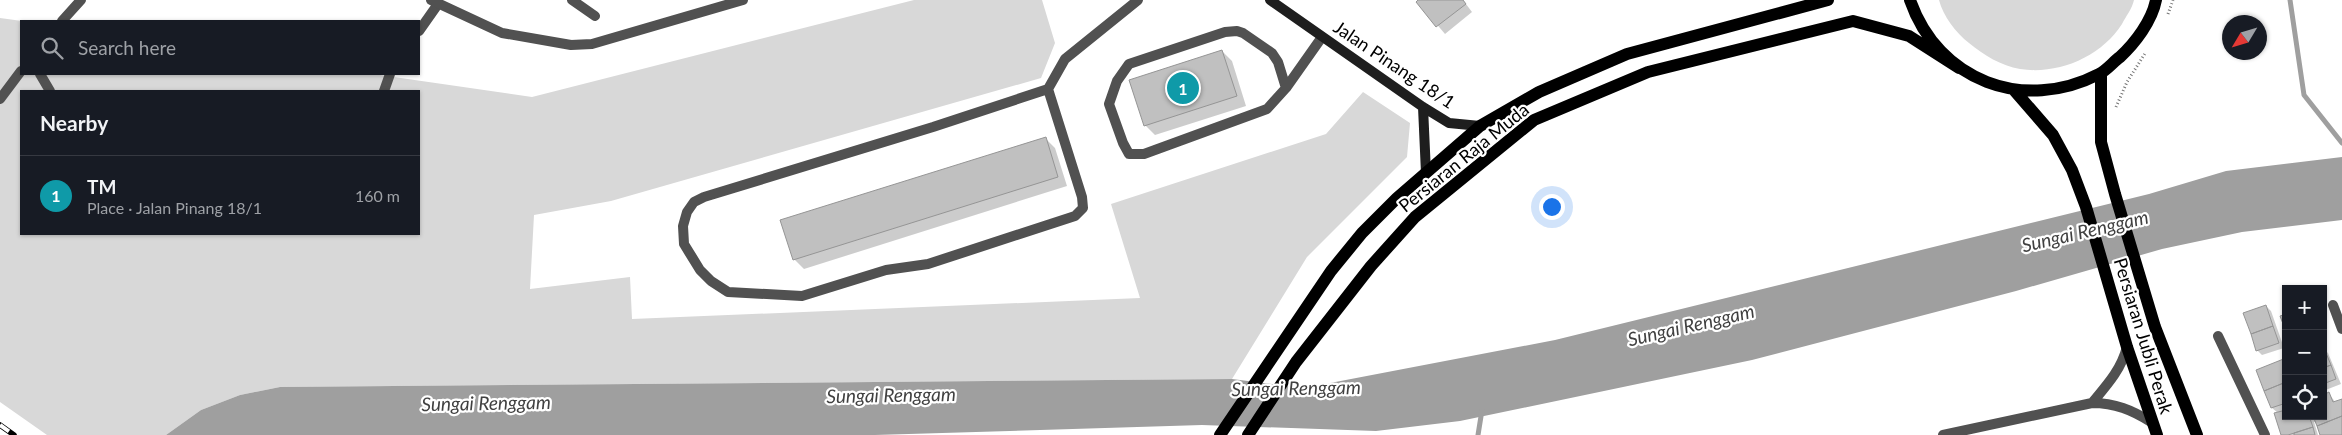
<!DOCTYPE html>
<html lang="en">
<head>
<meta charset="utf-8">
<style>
  body { margin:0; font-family:Lato,sans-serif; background:#242831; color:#f1f3f6 }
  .controls { position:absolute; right:15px; bottom:15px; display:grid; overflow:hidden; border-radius:0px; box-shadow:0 1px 4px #0004 }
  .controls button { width:45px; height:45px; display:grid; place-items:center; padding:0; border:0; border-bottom:1px solid #363941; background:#171b24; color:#f1f3f6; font:25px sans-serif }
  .compass { position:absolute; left:2222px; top:15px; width:45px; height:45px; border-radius:50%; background:#171b24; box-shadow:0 1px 4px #0004; rotate:232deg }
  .you { position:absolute; left:1551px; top:206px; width:18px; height:18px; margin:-12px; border:4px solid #fff; border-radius:50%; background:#1a73e8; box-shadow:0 0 0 8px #1a73e833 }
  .badge { display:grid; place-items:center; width:32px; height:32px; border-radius:50%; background:#0f766e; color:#fff; font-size:16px; font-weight:700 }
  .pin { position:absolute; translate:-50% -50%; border:2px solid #fff; box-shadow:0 1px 5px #0006 }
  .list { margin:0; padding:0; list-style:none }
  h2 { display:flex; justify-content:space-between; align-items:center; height:65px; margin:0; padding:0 20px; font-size:21px }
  h2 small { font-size:16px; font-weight:400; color:#9ea1a6 }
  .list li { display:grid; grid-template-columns:32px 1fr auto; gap:15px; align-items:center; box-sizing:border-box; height:80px; padding:0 20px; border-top:1px solid #363941 }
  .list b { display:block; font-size:19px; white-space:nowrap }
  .list p { margin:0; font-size:16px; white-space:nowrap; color:#9ea1a6 }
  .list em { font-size:16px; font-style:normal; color:#9ea1a6 }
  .icon { flex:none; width:28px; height:28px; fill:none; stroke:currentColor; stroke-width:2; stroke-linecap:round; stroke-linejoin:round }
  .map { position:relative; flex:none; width:2342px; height:435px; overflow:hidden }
  .search { position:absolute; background:#171b24; box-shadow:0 1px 4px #0004; left:20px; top:20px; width:400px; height:55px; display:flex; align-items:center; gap:12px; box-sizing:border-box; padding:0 18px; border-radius:0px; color:#9ea1a6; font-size:19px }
  .panel { position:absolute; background:#171b24; box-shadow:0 1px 4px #0004; left:20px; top:90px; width:400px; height:145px; border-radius:0px }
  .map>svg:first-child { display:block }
  .green { fill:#d8d8d8; fill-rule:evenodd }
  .water { fill:#9f9f9f }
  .shadow { fill:#0003 }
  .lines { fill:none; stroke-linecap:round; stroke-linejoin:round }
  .stream { stroke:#9f9f9f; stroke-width:5 }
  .building { fill:#c0c0c0; stroke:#959595 }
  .path { stroke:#737373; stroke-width:3; stroke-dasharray:1 2.5; stroke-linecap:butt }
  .lane { stroke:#515151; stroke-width:10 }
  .street { stroke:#515151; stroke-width:10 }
  .secondary { stroke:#1e1e1e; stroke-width:10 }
  .primary { stroke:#000; stroke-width:12 }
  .rail-casing { stroke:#000; stroke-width:5.5 }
  .rail { stroke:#fff; stroke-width:4; stroke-dasharray:11; stroke-linecap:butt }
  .labels { text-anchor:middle; stroke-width:4.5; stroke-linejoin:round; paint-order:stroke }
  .street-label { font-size:18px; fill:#000; stroke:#fff }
  .water-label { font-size:19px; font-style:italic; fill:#404040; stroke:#fff }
</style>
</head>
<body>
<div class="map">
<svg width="2342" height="435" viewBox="0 0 2342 435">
  <rect width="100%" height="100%" fill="#fff"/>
  <path class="green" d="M914 0H1042L1055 43 1041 78 611 201 534 215 530 289 630 277 632 319 1140 298 1111 204 1326 134 1363 92 1410 123 1407 157 1307 257 1232 379 280 387 240 395 201 410 166 435H47L0 402V18L22 21 21 74H373L532 97ZM21 91H419V234H21Z
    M1939 0H2134C2132 9 2126 16 2122 24 2101 57 2058 75 2020 69 2001 66 1984 55 1969 43 1956 33 1943 16 1939 0Z"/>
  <path class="water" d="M2342 157V220L2242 232 2162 249 2016 291 1752 360 1460 421 1376 431 1202 425 875 435H166L201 410 240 395 280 387 1232 379 1304 388 1555 340 2149 194 2226 171Z"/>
  <path class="shadow" d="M1420 0H1463L1472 12 1445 34 1418 2Z
    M1222 51 1232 61 1246 106 1155 135 1145 125Z
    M1045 138 1055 148 1067 186 804 269 794 259Z
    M2266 306 2271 311 2284 348 2262 355 2257 350Z
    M2323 348 2328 353 2341 384 2323 391Z
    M2286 360V416H2323L2329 394 2336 403 2342 400V435H2321L2316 422H2314L2318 435H2282L2278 413 2272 408 2258 371Z"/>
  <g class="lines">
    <path class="stream" d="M2290 0 2304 95 2342 143
      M1478 435 1482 410"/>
  </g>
  <path class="building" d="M1418 0H1463L1466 4 1436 27 1416 2Z
    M1222 50 1237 96 1144 126 1129 80Z
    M1046 137 1058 177 793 260 780 220Z
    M2266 305 2273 326 2251 334 2243 313Z
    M2286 314V329H2285L2280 316Z
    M2273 326 2279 343 2256 351 2251 334Z
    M2323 346 2331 365 2323 368Z
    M2286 358V382L2264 391 2256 370Z
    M2331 365 2336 379 2323 384V368Z
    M2286 382V403L2271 408 2264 391Z
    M2329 392 2333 402 2342 399V416L2317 426 2313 416H2323V395Z
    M2286 410V416H2309L2313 427 2288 435H2281L2274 413Z
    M2342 416V435H2320L2317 426Z
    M2313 427 2315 435H2294V433Z"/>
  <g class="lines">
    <path class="path" d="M2168 14 2173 0
      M2116 107 2127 82 2146 52"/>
    <path class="lane" d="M419 31 438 4
      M40 74 50 91
      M1286 88 1278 62 1272 53 1243 33 1237 31 1225 32 1129 64 1117 81 1109 104 1123 143 1129 154H1144L1267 109 1286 88 1322 37
      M1048 89 933 127 704 197 694 202 687 212 683 226 684 244 700 270 711 281 728 292 802 296 886 270 928 264 1075 216 1083 208 1082 197 1048 89 1065 59 1138 0
      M384 91 390 74"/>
    <path class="street" d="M431 0 502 33 571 45 592 44 743 0
      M572 0 595 16
      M62 21 81 0
      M0 99 21 71
      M2333 305 2342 329
      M2218 336 2265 435
      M2092 403C2107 385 2121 370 2127 347
      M1943 435 2092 403C2115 403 2132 410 2151 422"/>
    <path class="secondary" d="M1270 0 1423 107 1449 123 1480 126
      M1423 107 1426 173"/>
    <path class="primary" d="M1910 0C1938 81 2024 113 2099 74 2107 70 2113 62 2120 57 2135 43 2152 21 2156 0
      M2101 73V142L2115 194 2155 327 2197 435
      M2014 90 2053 135 2072 170 2086 207 2127 347 2157 435
      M1220 435 1331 271 1362 233 1397 198 1480 126 1539 92 1627 54 1828 0
      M1248 435 1296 362 1371 266 1415 217 1534 120 1648 72 1853 21 1909 36 1959 68"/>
    <defs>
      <path id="rail" d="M0 425 14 435"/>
    </defs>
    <use href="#rail" class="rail-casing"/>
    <use href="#rail" class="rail"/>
  </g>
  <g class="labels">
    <g class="street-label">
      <text transform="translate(1394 65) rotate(34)" y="6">Jalan Pinang 18/1</text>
      <text transform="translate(1464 158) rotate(-39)" y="6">Persiaran Raja Muda</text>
      <text transform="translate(2143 336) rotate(73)" y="6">Persiaran Jubli Perak</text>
    </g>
    <g class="water-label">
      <text transform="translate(2085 231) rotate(-13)" y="7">Sungai Renggam</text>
      <text transform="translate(1691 325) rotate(-13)" y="7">Sungai Renggam</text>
      <text transform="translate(1296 388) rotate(-1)" y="7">Sungai Renggam</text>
      <text transform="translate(891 395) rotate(-1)" y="7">Sungai Renggam</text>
      <text transform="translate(486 403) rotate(-1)" y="7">Sungai Renggam</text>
    </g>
  </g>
</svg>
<div class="controls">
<button>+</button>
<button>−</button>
<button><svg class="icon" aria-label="locate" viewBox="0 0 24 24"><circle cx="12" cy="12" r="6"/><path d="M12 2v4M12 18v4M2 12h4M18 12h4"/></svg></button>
</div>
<svg class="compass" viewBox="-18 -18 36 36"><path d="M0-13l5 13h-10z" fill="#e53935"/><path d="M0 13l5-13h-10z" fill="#9ea1a6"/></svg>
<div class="you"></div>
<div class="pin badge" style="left:1183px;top:88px;background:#0f9aa8">1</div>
<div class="search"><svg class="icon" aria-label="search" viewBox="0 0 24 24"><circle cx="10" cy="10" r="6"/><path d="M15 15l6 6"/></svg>Search here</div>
<section class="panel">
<h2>Nearby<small></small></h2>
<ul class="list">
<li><span class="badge" style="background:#0f9aa8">1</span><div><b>TM</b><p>Place · Jalan Pinang 18/1</p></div><em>160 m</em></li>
</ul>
</section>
</div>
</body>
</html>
